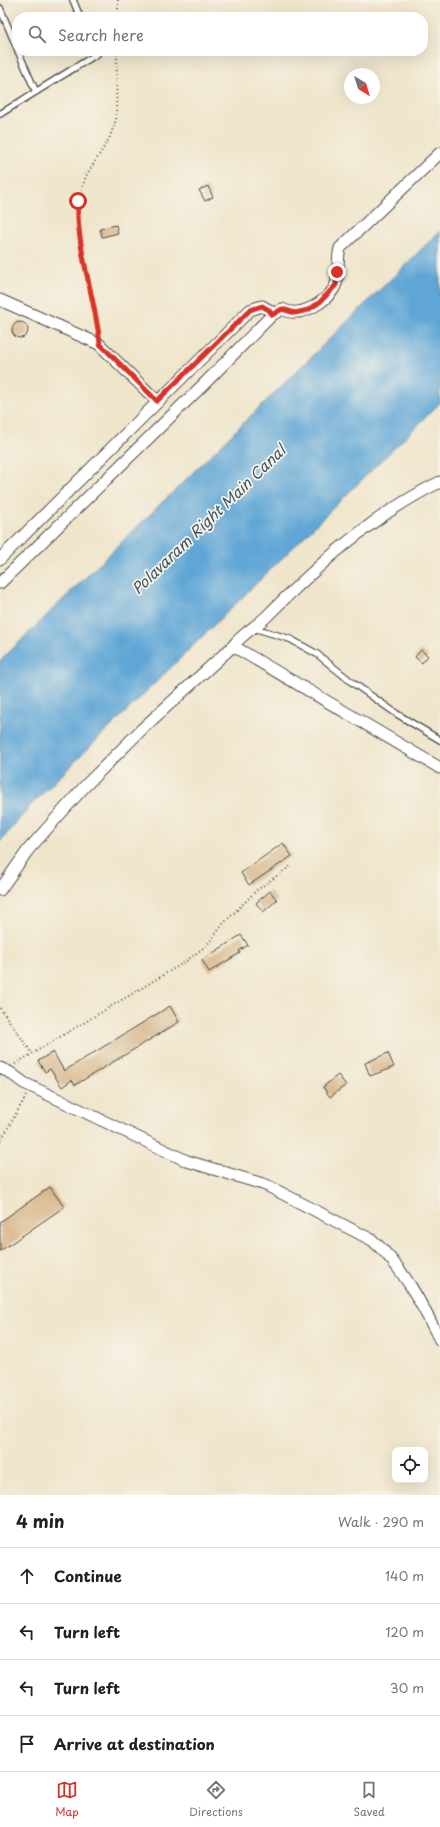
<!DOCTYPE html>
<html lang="en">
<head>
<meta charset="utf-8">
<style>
  body { margin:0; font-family:"Playpen Sans",sans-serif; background:#f6f6f6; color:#202124 }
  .controls { position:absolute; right:12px; bottom:12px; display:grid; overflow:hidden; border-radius:8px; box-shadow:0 4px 16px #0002 }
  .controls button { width:36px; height:36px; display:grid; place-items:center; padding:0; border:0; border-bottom:1px solid #e0e0e0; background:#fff; color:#202124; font:20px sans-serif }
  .compass { position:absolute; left:344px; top:68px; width:36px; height:36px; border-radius:50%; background:#fff; box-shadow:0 4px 16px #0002; rotate:142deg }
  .stop { position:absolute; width:12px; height:12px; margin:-9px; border:3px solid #d93025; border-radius:50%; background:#fff }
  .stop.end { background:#d93025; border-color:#fff; box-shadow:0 1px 4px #0008 }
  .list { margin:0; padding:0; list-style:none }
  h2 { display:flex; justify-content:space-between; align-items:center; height:52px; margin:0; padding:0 16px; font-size:17px }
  h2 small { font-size:13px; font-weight:400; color:#757577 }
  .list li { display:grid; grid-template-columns:26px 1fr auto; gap:12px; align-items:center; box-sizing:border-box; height:56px; padding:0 16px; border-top:1px solid #e0e0e0 }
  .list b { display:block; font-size:15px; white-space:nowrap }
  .list em { font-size:13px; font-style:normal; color:#757577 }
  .icon { flex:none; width:22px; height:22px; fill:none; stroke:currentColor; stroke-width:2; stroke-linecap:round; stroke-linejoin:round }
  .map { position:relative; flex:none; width:440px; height:1495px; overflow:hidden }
  .search { position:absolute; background:#fff; box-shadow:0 4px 16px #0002; left:12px; right:12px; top:12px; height:44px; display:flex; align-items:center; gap:10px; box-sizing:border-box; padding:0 14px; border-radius:16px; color:#757577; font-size:15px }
  .sheet { height:276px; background:#fff }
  nav { display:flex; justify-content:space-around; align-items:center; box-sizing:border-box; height:56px; border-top:1px solid #e0e0e0; background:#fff; font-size:11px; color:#757577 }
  nav a { display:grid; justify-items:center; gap:2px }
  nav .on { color:#d93025 }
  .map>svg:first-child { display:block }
  .water { fill:#5fa6d6; stroke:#456880 }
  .building { fill:#d8b78b }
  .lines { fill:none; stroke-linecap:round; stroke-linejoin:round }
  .service-casing { stroke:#484743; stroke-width:8 }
  .minor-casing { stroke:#484743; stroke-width:13 }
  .path { stroke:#484743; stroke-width:2; stroke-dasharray:1 3; stroke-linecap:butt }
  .service { stroke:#fff; stroke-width:5.5 }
  .minor { stroke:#fff; stroke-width:11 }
  .route { stroke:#d93025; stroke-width:5 }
  .labels { text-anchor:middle; stroke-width:3.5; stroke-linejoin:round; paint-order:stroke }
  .water-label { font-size:15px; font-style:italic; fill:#3d5667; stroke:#f7f3e8 }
</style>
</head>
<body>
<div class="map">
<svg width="440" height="1495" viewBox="0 0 440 1495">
  <rect width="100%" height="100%" fill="#f7f3e8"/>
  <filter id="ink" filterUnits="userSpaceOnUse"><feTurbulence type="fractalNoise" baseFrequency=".025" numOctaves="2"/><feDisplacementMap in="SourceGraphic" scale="8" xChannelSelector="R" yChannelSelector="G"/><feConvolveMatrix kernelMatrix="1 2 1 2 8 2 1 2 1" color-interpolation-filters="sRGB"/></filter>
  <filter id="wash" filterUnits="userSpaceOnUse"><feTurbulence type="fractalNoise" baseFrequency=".012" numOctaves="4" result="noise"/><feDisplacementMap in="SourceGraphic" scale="16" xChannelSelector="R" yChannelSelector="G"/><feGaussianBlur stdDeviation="0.9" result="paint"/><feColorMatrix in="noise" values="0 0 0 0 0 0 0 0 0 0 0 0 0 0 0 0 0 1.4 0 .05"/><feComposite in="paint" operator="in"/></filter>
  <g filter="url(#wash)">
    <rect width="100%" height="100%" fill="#efe5cb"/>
    <path class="water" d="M440 231V403L31 805 0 842V661Z"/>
    <g id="blocks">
      <path class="building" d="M208 186 213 197 205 201 199 190Z
        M116 225 118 233 102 237 100 229Z
        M12 330a8 8 0 1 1 16 0a8 8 0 1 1-16 0Z
        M421 650 428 656 422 663 415 657Z
        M283 843 292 856 249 885 241 873Z
        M270 891 277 900 263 912 256 903Z
        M241 935 248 945 239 951 240 953 209 972 202 960Z
        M170 1006 179 1022 75 1085 72 1080 62 1087 50 1069 45 1072 38 1061 53 1052 64 1071Z
        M388 1053 394 1067 370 1076 365 1063Z
        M338 1075 346 1085 330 1097 323 1087Z
        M50 1187 64 1207 0 1251V1222Z"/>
    </g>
  </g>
  <g filter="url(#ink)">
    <use href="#blocks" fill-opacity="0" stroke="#484743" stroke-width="1"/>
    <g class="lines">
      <defs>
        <path id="service" d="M73 0 80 17
          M0 8 17 48
          M18 51 36 92
          M0 114 97 54 95 51
          M254 628 290 639 317 654 353 683 397 714 440 740"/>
        <path id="minor" d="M0 300 99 344 157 401
          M0 559 250 310 262 306 269 310 272 315
          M0 583 205 383 272 315 282 309C286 311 292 313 297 312 310 311 331 298 336 284 339 275 337 259 340 248L440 153
          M233 646 440 768
          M0 890 28 850 85 786 142 729 233 646C243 633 256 627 267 616 319 564 373 515 440 482
          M0 1068 9 1072 24 1083 187 1161 266 1185 372 1240C403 1266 422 1305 440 1340"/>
      </defs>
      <use href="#service" class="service-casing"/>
      <use href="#minor" class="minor-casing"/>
      <path class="path" d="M118 17V0
        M98 332 77 222 78 201 86 176 109 139 116 120 117 51
        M0 1008 32 1053
        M15 1064 185 962 207 945 224 923 257 890 292 865
        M0 1142 26 1096"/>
      <use href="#service" class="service"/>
      <use href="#minor" class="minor"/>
    </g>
  </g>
  <g class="lines" filter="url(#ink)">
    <path class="route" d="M78 201C76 249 95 296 100 344L157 401 250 310 262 306 269 310 272 315 282 309 295 313 308 310 320 302 336 285 337 272"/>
  </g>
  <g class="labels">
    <g class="water-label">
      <text transform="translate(209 520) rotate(-44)" y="5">Polavaram Right Main Canal</text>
    </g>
  </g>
</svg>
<div class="controls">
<button><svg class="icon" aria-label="locate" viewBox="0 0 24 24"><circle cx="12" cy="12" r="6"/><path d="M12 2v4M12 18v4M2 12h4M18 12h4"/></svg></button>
</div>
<svg class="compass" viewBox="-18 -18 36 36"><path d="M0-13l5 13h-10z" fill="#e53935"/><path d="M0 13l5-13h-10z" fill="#757577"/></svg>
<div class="stop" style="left:78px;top:201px"></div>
<div class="stop end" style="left:337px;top:272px"></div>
<div class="search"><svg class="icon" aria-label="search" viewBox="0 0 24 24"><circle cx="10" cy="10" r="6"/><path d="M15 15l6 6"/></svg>Search here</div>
</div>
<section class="sheet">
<h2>4 min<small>Walk · 290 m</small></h2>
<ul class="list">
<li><svg class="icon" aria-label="ahead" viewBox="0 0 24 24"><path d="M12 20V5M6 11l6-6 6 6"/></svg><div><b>Continue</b></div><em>140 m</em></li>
<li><svg class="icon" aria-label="left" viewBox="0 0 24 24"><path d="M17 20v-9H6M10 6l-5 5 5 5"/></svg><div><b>Turn left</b></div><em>120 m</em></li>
<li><svg class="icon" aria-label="left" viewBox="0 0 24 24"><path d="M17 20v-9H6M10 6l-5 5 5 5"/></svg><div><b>Turn left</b></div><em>30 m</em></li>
<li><svg class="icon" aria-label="arrive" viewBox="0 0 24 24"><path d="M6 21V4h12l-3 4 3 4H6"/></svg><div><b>Arrive at destination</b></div></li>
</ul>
</section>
<nav>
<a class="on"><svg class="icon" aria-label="map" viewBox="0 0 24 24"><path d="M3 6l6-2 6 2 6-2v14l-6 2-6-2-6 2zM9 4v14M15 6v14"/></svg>Map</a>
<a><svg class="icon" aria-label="directions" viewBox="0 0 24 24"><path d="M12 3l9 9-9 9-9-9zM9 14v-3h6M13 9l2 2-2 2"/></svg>Directions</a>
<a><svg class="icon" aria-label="saved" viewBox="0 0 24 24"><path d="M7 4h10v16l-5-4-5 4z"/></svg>Saved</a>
</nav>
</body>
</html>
